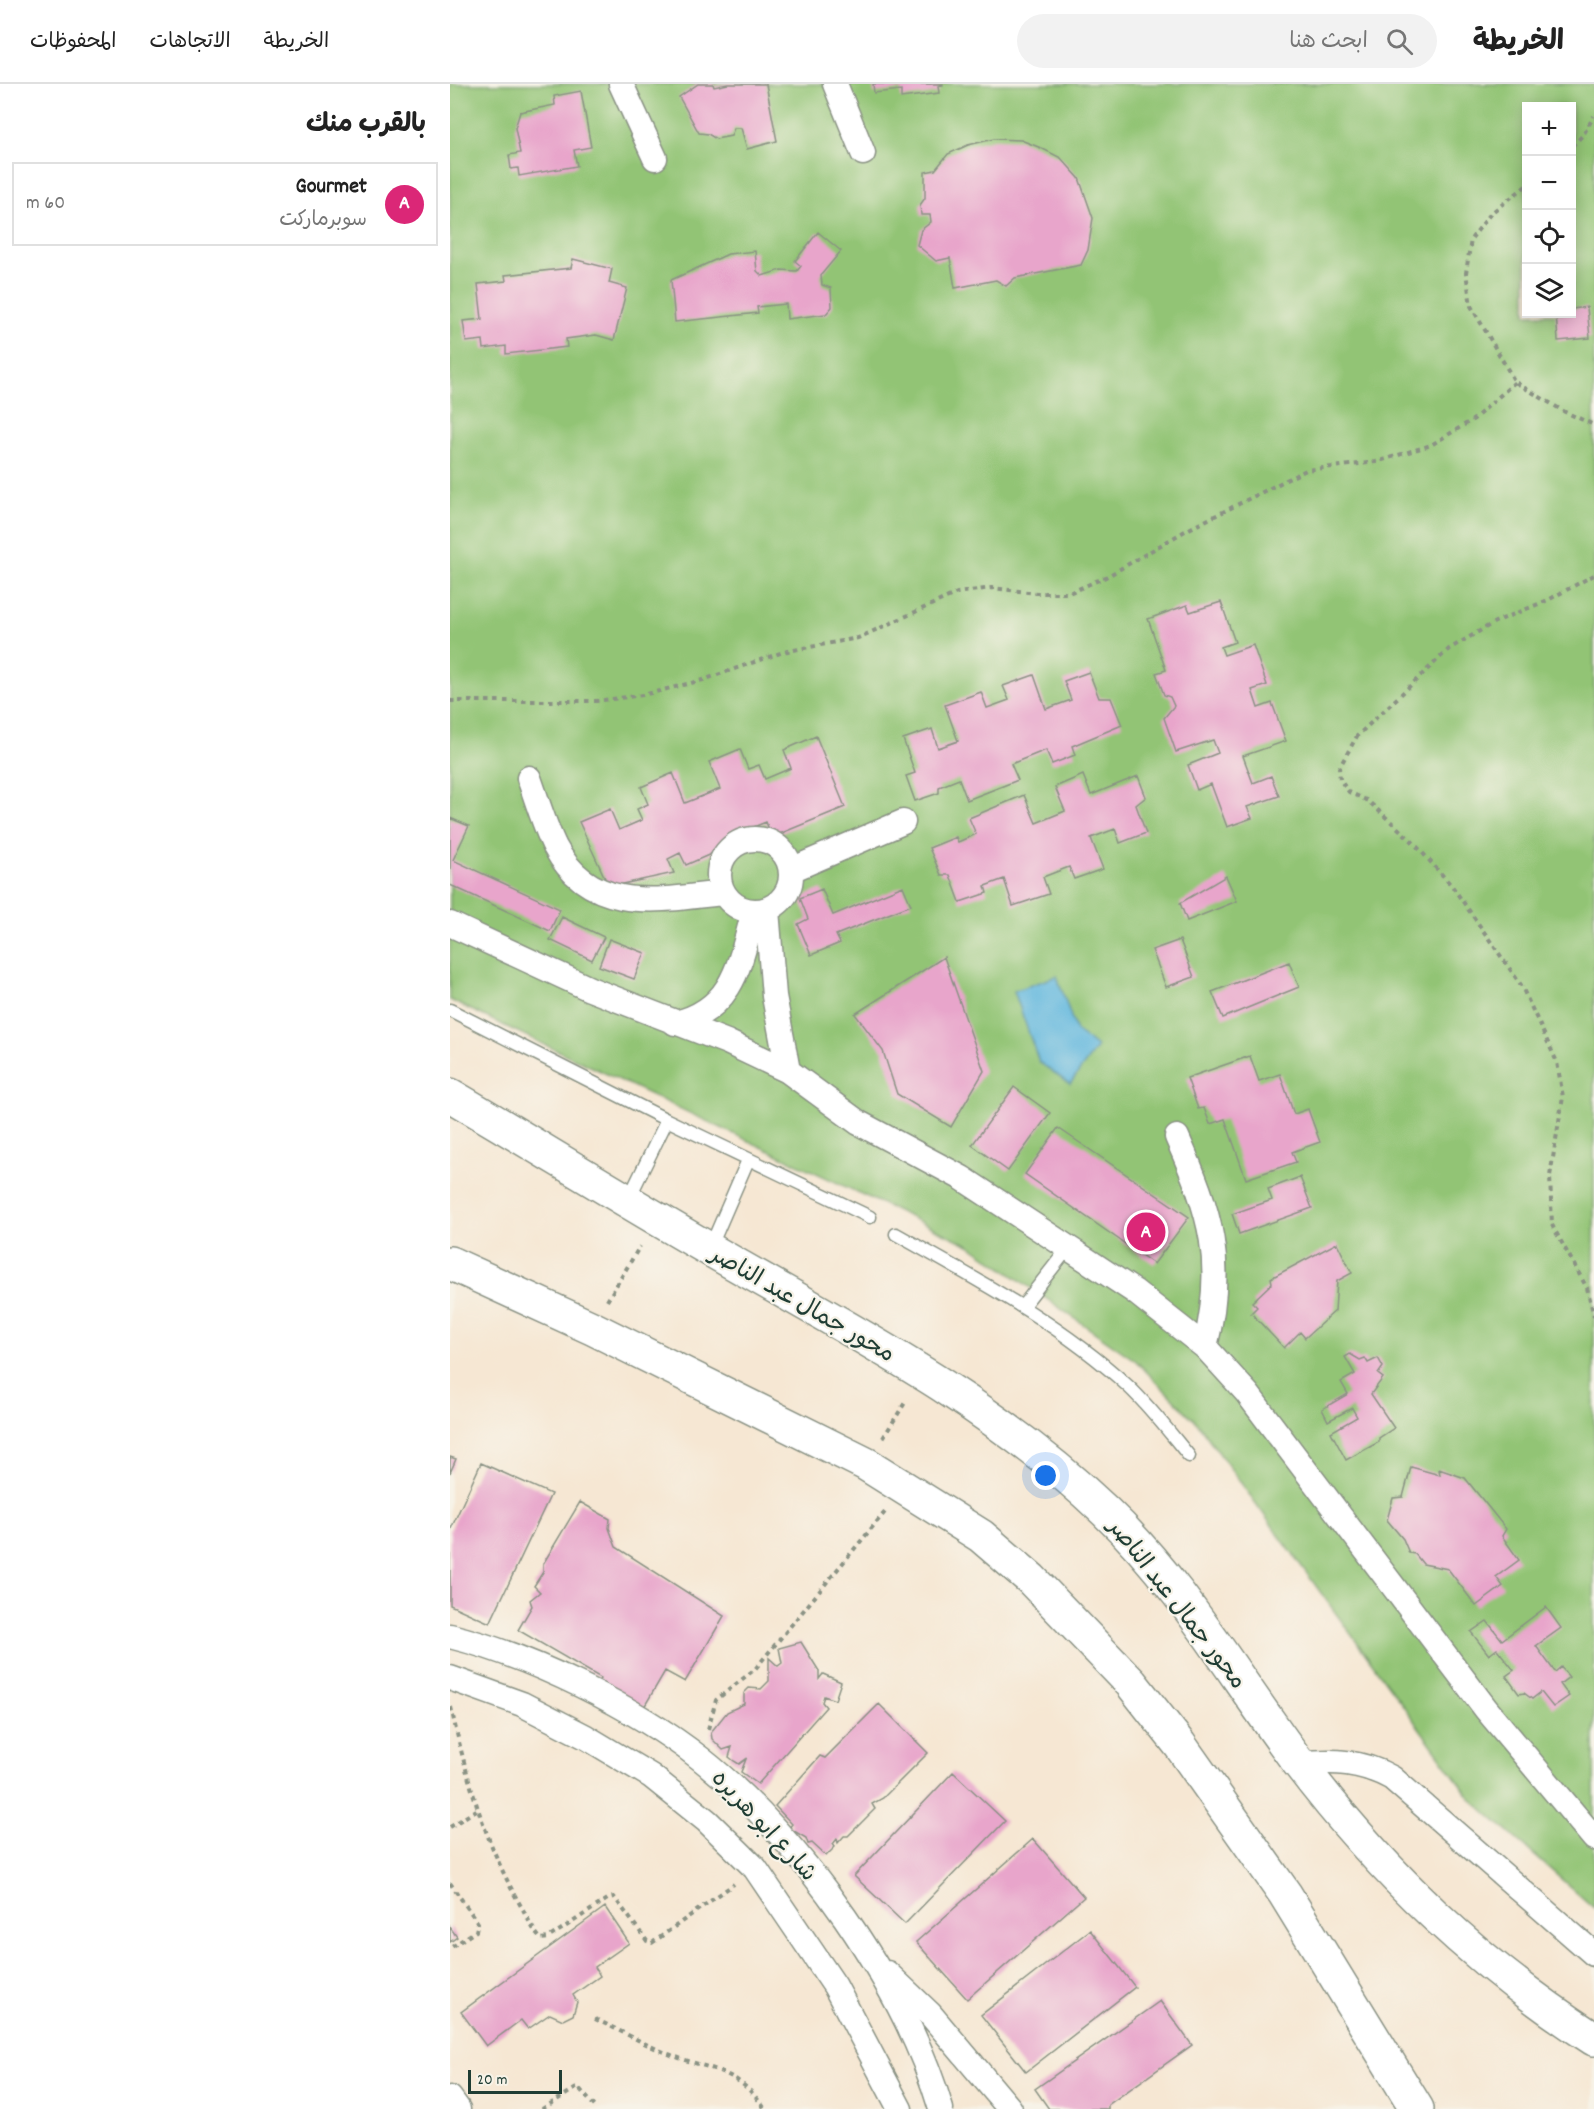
<!DOCTYPE html>
<html lang="ar">
<head>
<meta charset="utf-8">
<style>
  body { margin:0; font-family:Dekko,"Playpen Sans Arabic",sans-serif; background:#f2f2f2; color:#222; direction:rtl }
  .controls { position:absolute; right:18px; top:18px; display:grid; overflow:hidden; border-radius:0px; box-shadow:0 3px 15px #0003 }
  .controls button { width:54px; height:54px; display:grid; place-items:center; padding:0; border:0; border-bottom:2px solid #e0e0e0; background:#fff; color:#222; font:30px sans-serif }
  .scale { position:absolute; left:18px; bottom:15px; width:94px; box-sizing:border-box; padding-left:6px; border:3px solid #1f3d34; border-top:0; font-size:16px; line-height:21px; white-space:nowrap; color:#1f3d34; -webkit-text-stroke:4px #f7f3e8; paint-order:stroke }
  .you { position:absolute; left:596px; top:1392px; width:21px; height:21px; margin:-15px; border:4px solid #fff; border-radius:50%; background:#1a73e8; box-shadow:0 0 0 9px #1a73e833 }
  .badge { display:grid; place-items:center; width:39px; height:39px; border-radius:50%; background:#db2777; color:#fff; font-size:20px; font-weight:700 }
  .pin { position:absolute; translate:-50% -50%; border:3px solid #fff; box-shadow:0 2px 6px #0006 }
  .list { margin:0; padding:0; list-style:none }
  h2 { display:flex; justify-content:space-between; align-items:center; height:78px; margin:0; padding:0 24px; font-size:26px }
  h2 small { font-size:20px; font-weight:400; color:#767676 }
  .list li { display:grid; grid-template-columns:39px 1fr auto; gap:18px; align-items:center; box-sizing:border-box; height:84px; margin:0 12px 12px; padding:0 12px; border:2px solid #e0e0e0; border-radius:0px }
  .list b { display:block; font-size:22px; white-space:nowrap }
  .list p { margin:0; font-size:20px; white-space:nowrap; color:#767676 }
  .list em { font-size:20px; font-style:normal; color:#767676 }
  .icon { flex:none; width:33px; height:33px; fill:none; stroke:currentColor; stroke-width:2; stroke-linecap:round; stroke-linejoin:round }
  .map { position:relative; flex:none; width:1144px; height:2025px; overflow:hidden; direction:ltr }
  header { display:flex; align-items:center; gap:36px; box-sizing:border-box; height:84px; padding:0 30px; background:#fff; border-bottom:2px solid #e0e0e0 }
  header strong { font-size:28px }
  nav { display:flex; gap:33px; margin-inline-start:auto; font-size:21px }
  .search { width:420px; height:54px; background:#f2f2f2; display:flex; align-items:center; gap:15px; box-sizing:border-box; padding:0 21px; border-radius:33px; color:#767676; font-size:22px }
  main { display:flex }
  aside { flex:1; background:#fff }
  .map>svg:first-child { display:block }
  .green { fill:#92c474; stroke:#588054; stroke-width:1.5; fill-rule:evenodd }
  .water { fill:#61b7de; stroke:#407a89; stroke-width:1.5 }
  .building { fill:#e8a5cb }
  .lines { fill:none; stroke-linecap:round; stroke-linejoin:round }
  .lane-casing { stroke:#8a9284; stroke-width:15 }
  .street-casing { stroke:#8a9284; stroke-width:27 }
  .primary-casing { stroke:#8a9284; stroke-width:36 }
  .path { stroke:#8a9284; stroke-width:4; stroke-dasharray:4.5 4.5; stroke-linecap:butt }
  .lane { stroke:#fff; stroke-width:12 }
  .street { stroke:#fff; stroke-width:24 }
  .primary { stroke:#fff; stroke-width:33 }
  .labels { text-anchor:middle; stroke-width:4.5; stroke-linejoin:round; paint-order:stroke }
  .street-label { font-size:24px; fill:#1f3d34; stroke:#f7f3e8 }
</style>
</head>
<body>
<header>
<strong>الخريطة</strong>
<div class="search"><svg class="icon" aria-label="search" viewBox="0 0 24 24"><circle cx="10" cy="10" r="6"/><path d="M15 15l6 6"/></svg>ابحث هنا</div>
<nav><a>الخريطة</a><a>الاتجاهات</a><a>المحفوظات</a></nav>
</header>
<main>
<div class="map">
<svg width="1144" height="2025" viewBox="0 0 1144 2025">
  <rect width="100%" height="100%" fill="#f7f3e8"/>
  <filter id="ink" filterUnits="userSpaceOnUse"><feTurbulence type="fractalNoise" baseFrequency=".0167" numOctaves="2"/><feDisplacementMap in="SourceGraphic" scale="12" xChannelSelector="R" yChannelSelector="G"/><feConvolveMatrix kernelMatrix="1 2 1 2 8 2 1 2 1" color-interpolation-filters="sRGB"/></filter>
  <filter id="wash" filterUnits="userSpaceOnUse"><feTurbulence type="fractalNoise" baseFrequency=".008" numOctaves="4" result="noise"/><feDisplacementMap in="SourceGraphic" scale="24" xChannelSelector="R" yChannelSelector="G"/><feGaussianBlur stdDeviation="1.35" result="paint"/><feColorMatrix in="noise" values="0 0 0 0 0 0 0 0 0 0 0 0 0 0 0 0 0 1.4 0 .05"/><feComposite in="paint" operator="in"/></filter>
  <g filter="url(#wash)">
    <rect width="100%" height="100%" fill="#f6e7d3"/>
    <path class="green" d="M0 0H1144V1824L1021 1715 748 1340 686 1277 519 1161 0 916ZM1076 22H1122V230H1076Z"/>
    <path class="water" d="M607 892 626 947 647 963 620 1000 589 978 564 907Z"/>
    <g id="blocks">
      <path class="building" d="M248 0H263L264 3 278 0H316L327 57 297 65 291 44H284L281 52 266 55 258 50 249 49 229 13Z
        M423 0H493V1L488 2 489 9 451 14V6L424 9Z
        M131 7 141 63 124 66 127 82 69 92 68 84 61 85 59 71 70 69 65 44 70 28 105 21 104 12Z
        M544 55 571 56 591 64 611 74 629 94 643 134 638 166 631 181 565 194 556 202 546 196 505 204 500 174 486 177 467 161 471 146 481 138 480 131H471L470 121 475 114V88L485 86 498 70 518 61Z
        M368 148 391 167 371 191 372 201 381 204 382 223 376 230 337 235 336 220 307 223 308 229 225 238 221 196 278 170 305 167 307 187 312 192 331 186 347 187 351 182 345 177Z
        M123 175 162 185 159 199 177 204 164 256 146 251 116 255 117 263 56 270V262L34 265 33 256 16 258 13 237 32 235 28 200 56 197 55 191 121 184Z
        M1137 223 1140 254 1108 257 1106 230H1122V225Z
        M771 518 785 558 771 563 774 571 803 561 817 601 802 606 808 624 822 619 836 657 793 672 803 699 821 692 829 712 797 723 802 734 777 743 761 700 747 706 738 681 768 669 763 656 726 668 714 634 724 622 720 613 714 611 706 589 716 586 698 535 737 521 740 528Z
        M639 588 649 614H661L672 641 622 662 625 671 602 680 596 666 561 680 568 696 517 716 509 695 489 703V709L465 717 456 692 465 689 453 655 482 645 488 664 508 657 495 621 531 608 537 624 559 616 553 602 584 591 596 625 621 616 614 597Z
        M366 652 395 723 322 753 316 738 301 744 304 751 236 781 230 769 218 775 224 789 159 803 129 738 160 725 169 746 192 736 187 725 198 720 191 703 223 689 235 719 270 705 259 678 290 665 298 685 309 681 315 695 341 684 334 666Z
        M633 691 641 711 688 692 696 713 686 721 696 749 670 759 665 745 641 754 653 785 624 795 619 783 593 793 599 810 563 822 554 795 535 802 537 809 510 818 500 791H491L479 764 506 753 508 758 526 750 519 734 574 711 586 739 615 727 605 703Z
        M0 734 19 742 3 776 110 825 100 847 0 801Z
        M776 792 787 817 737 837 730 819Z
        M453 802 461 821 386 851 390 859 361 871 348 840 358 835 350 814 372 805 383 831Z
        M112 833 154 853 142 876 100 856Z
        M159 855 195 869 184 895 149 882Z
        M730 856 744 893 716 903 702 866Z
        M494 873 534 987 501 1043 447 1010 433 967 405 930Z
        M839 878 849 903 773 934 762 908Z
        M800 972 809 997 830 990 844 1030 858 1025 870 1058 842 1068 846 1078 796 1095 775 1035 760 1040 754 1024 748 1025 737 994Z
        M564 1003 600 1029 558 1087 522 1061Z
        M608 1044 739 1133 704 1180 575 1090Z
        M850 1093 862 1124 789 1150 782 1130 822 1116 818 1105Z
        M887 1159 902 1189 887 1197 885 1227 855 1254 850 1248 834 1264 801 1229 807 1223 802 1218 822 1199 821 1194Z
        M900 1270 910 1276 915 1274 918 1279 928 1274 933 1283 928 1290 933 1294 921 1310 944 1344 929 1354V1358L896 1376 881 1348 907 1333 902 1324 878 1337 872 1325 898 1310 891 1298 905 1290 895 1273Z
        M0 1373 6 1375 0 1389Z
        M31 1379 101 1410 40 1539 0 1521V1447Z
        M961 1383 990 1391 989 1385 1015 1394 1056 1445 1052 1452 1069 1476 1046 1493 1053 1502 1026 1522 998 1485 973 1480 965 1470 959 1469 953 1455 937 1436 943 1414 953 1413Z
        M130 1418 160 1435 159 1444 166 1463 274 1532 235 1598 215 1587 193 1625 149 1599 151 1594 68 1546 82 1522 80 1516 90 1508 84 1502 93 1488V1480Z
        M1096 1523 1111 1544 1086 1562 1105 1588 1111 1583 1119 1593 1110 1600 1119 1612 1103 1623 1091 1608 1082 1615 1074 1609 1069 1610 1056 1592 1064 1586 1047 1565 1039 1571 1021 1548 1037 1537 1052 1556Z
        M351 1558 369 1587V1595L373 1590 391 1598 385 1616 374 1612 372 1618 376 1623 308 1700 291 1688 296 1675 289 1680 284 1677 279 1673 282 1663 273 1666 262 1655 261 1648 277 1628 294 1620V1609L299 1604 311 1605 319 1597V1574L328 1582 332 1579 329 1564Z
        M429 1620 478 1669 433 1714 422 1720 425 1725 398 1752H394L388 1759 387 1755 383 1760 385 1763 376 1772 362 1759 358 1760 356 1754 339 1744 342 1740 325 1722 370 1672 375 1674Z
        M503 1688 555 1737 455 1840 404 1792Z
        M583 1755 634 1813 517 1915 466 1858Z
        M155 1823 179 1859 145 1883 150 1892 123 1911 127 1918 123 1931 113 1936 100 1930 78 1945 71 1936 36 1962 11 1928Z
        M0 1843 7 1853 0 1858Z
        M640 1846 685 1903 576 1988 531 1931Z
        M710 1917 742 1961 658 2021V2025H599L585 2005Z"/>
    </g>
  </g>
  <g filter="url(#ink)">
    <use href="#blocks" fill-opacity="0" stroke="#8a9284" stroke-width="1.5"/>
    <g class="lines">
      <defs>
        <path id="lane" d="M0 926 217 1036 420 1133
          M178 1116 217 1036
          M446 1150C526 1195 611 1240 679 1303 701 1324 720 1349 739 1372
          M260 1164 298 1076
          M572 1223 619 1163"/>
        <path id="street" d="M171 0 205 74
          M385 0 413 69
          M79 694C87 716 94 741 105 763 141 831 210 816 272 809
          M269 791a36 36 0 1 1 72 0a36 36 0 1 1-72 0Z
          M341 786 453 738
          M317 826 324 912 338 987
          M0 840 140 905 277 958 338 987 409 1039 512 1094 684 1207 755 1263 797 1309 1036 1625 1144 1754
          M225 939C284 926 290 878 304 827
          M727 1053C761 1130 776 1178 755 1263
          M0 1552C81 1572 185 1623 251 1675 351 1754 455 1902 491 2025
          M0 1594 72 1620 136 1653 201 1692 257 1737 305 1784 385 1902 450 2025
          M850 1680C884 1676 911 1677 942 1694L1144 1870
          M437 1889 480 1930 560 2025
          M0 2014 8 2025"/>
        <path id="primary" d="M0 1011C87 1062 172 1115 259 1165 397 1245 539 1316 655 1427 732 1500 785 1594 848 1678 933 1790 1026 1879 1144 1955
          M0 1179 142 1244 416 1380 531 1452 581 1495 681 1599 730 1661 835 1810 967 2025"/>
      </defs>
      <use href="#lane" class="lane-casing"/>
      <use href="#street" class="street-casing"/>
      <use href="#primary" class="primary-casing"/>
      <path class="path" d="M1122 62 1133 51 1144 32
        M1076 102 1041 129 1021 155 1016 189 1021 222 1065 298 1115 328 1144 341
        M1144 491 1098 516 1045 538 999 565 907 652 889 684 890 696 899 708 918 717 962 757 1002 802 1071 901 1107 978 1113 1013 1100 1092 1102 1141 1137 1204 1144 1232
        M0 617H146L193 611 253 596 333 568 408 554 507 509 541 504 587 509H619L658 492 735 447 856 386 926 378 981 361 1024 335 1065 298
        M157 1217 190 1162
        M433 1354 456 1317
        M1 1623C16 1693 36 1762 72 1824 78 1834 83 1847 91 1855L98 1854 159 1814 164 1813 197 1857 202 1859 284 1800
        M258 1645 266 1616 305 1585 435 1428
        M0 1743 28 1725
        M0 1799 28 1839 26 1847 0 1864
        M145 1935C169 1946 192 1959 216 1969 260 1987 285 1982 315 2025
        M92 2025 128 2003 147 2025"/>
      <use href="#lane" class="lane"/>
      <use href="#street" class="street"/>
      <use href="#primary" class="primary"/>
    </g>
  </g>
  <g class="labels">
    <g class="street-label">
      <text transform="translate(353 1219) rotate(30)" y="8">محور جمال عبد الناصر</text>
      <text transform="translate(728 1519) rotate(52)" y="8">محور جمال عبد الناصر</text>
      <text transform="translate(315 1741) rotate(47)" y="8">شارع ابو هريره</text>
    </g>
  </g>
</svg>
<div class="controls">
<button>+</button>
<button>−</button>
<button><svg class="icon" aria-label="locate" viewBox="0 0 24 24"><circle cx="12" cy="12" r="6"/><path d="M12 2v4M12 18v4M2 12h4M18 12h4"/></svg></button>
<button><svg class="icon" aria-label="layers" viewBox="0 0 24 24"><path d="M12 4l9 5-9 5-9-5zM3 14l9 5 9-5"/></svg></button>
</div>
<div class="scale">20 m</div>
<div class="you"></div>
<div class="pin badge" style="left:696px;top:1148px">A</div>
</div>
<aside>
<h2>بالقرب منك<small></small></h2>
<ul class="list">
<li><span class="badge">A</span><div><b>Gourmet</b><p>سوبرماركت</p></div><em>60 m</em></li>
</ul>
</aside>
</main>
</body>
</html>
